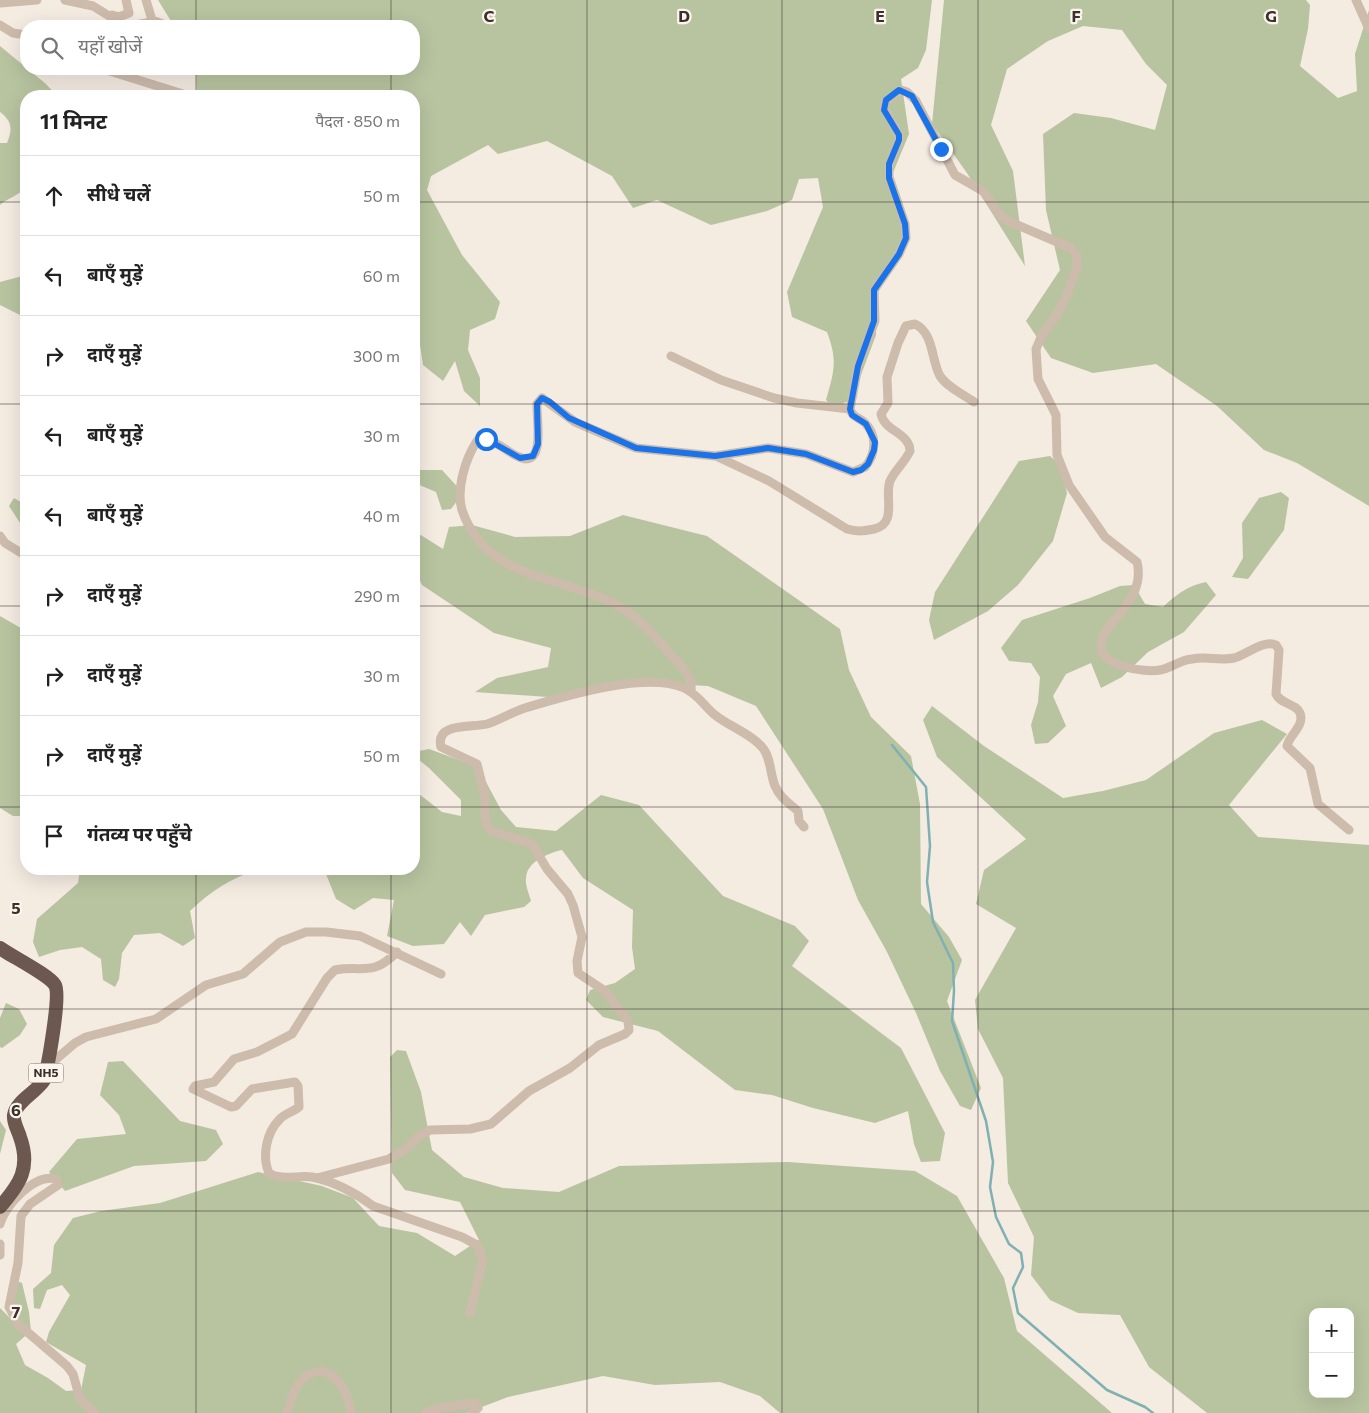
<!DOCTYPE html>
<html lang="hi">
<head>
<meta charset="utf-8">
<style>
  body { margin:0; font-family:Commissioner,"Noto Sans Devanagari",sans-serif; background:#f6f6f6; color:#222 }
  .controls { position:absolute; right:15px; bottom:15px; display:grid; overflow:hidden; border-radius:10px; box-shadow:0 5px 20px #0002 }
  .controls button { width:45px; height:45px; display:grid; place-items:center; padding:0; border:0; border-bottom:1px solid #e0e0e0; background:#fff; color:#222; font:25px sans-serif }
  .stop { position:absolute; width:15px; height:15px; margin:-11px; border:4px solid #1a73e8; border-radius:50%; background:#fff }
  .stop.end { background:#1a73e8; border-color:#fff; box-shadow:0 1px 5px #0008 }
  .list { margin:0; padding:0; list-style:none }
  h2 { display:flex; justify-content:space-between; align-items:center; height:65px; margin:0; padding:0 20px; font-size:21px }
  h2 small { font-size:16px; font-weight:400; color:#767676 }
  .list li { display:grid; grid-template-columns:32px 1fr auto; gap:15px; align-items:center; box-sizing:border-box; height:80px; padding:0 20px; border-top:1px solid #e0e0e0 }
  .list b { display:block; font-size:19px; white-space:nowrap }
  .list em { font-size:16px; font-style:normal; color:#767676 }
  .icon { flex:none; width:28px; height:28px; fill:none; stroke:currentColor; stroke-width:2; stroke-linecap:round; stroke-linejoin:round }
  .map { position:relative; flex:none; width:1369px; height:1413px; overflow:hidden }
  .search { position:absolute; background:#fff; box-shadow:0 5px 20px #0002; left:20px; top:20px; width:400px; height:55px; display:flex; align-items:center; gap:12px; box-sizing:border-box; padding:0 18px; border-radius:20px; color:#767676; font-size:19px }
  .panel { position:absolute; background:#fff; box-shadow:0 5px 20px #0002; left:20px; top:90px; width:400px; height:785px; border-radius:20px }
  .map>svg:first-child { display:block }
  .green { fill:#b8c4a0; fill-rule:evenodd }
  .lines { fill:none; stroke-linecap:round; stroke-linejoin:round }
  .stream { stroke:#7fb0b2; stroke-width:2.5 }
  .minor { stroke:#cdbbac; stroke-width:9 }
  .trunk { stroke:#6c584f; stroke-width:14 }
  .route { stroke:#1a73e8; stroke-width:6 }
  .grid { fill:none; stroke:#3b302b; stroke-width:1; stroke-opacity:0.55 }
  .labels { text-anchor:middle; stroke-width:4.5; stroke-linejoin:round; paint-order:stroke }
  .shield { fill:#fbf5ee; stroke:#756b66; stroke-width:1 }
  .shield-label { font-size:12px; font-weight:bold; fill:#3b302b }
  .grid-label { font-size:16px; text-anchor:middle; font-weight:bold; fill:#3b302b; stroke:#fbf5ee; stroke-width:4.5; stroke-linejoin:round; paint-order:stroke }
</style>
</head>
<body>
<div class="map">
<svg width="1369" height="1413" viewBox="0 0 1369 1413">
  <rect width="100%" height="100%" fill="#f4ebe1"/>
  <path class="green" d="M158 0H932L926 50 918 68 901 79 909 134 892 175 900 196 904 239 876 297V335L852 399 834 408 826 400C834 372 838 361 827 332L792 317 787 292 823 207 818 178 799 179 792 200 767 211 711 225 657 200 633 208 612 176 547 141 498 154 488 145 431 176 427 190 462 255 500 302 495 319 470 330 468 350 480 378V406L464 391 455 361 443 381 423 365 419 338 414 335V96H197L196 69H414V26H174Z
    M944 0H1306L1310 5 1308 29 1300 66 1338 98 1357 91 1355 54 1369 10V506L1297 463 1264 450 1217 406 1156 364 1093 373 1051 358 1026 321 1060 270 1046 210 1043 134 1074 113 1111 118 1155 130 1167 85 1146 64 1122 30 1083 26 1048 41 1007 69 991 125 1013 171 1025 266 967 173 932 124Z
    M0 46 46 84 57 96H26V188C17 196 8 198 0 205V143H7C13 129 12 121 0 112Z
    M26 275V318L0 305V282Z
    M1050 456 1060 465 1067 493 1053 541 1018 585 988 611 934 640 929 620 935 592 1019 461Z
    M414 470H442L463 493 451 509 442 510 436 492 417 484 414 488Z
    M1281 492 1289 498 1284 530 1248 579 1232 577 1243 558 1242 523 1259 498Z
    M14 498 26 505V532L9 506Z
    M623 515 707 536 840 629 849 670 871 717 911 756 920 804 921 904 949 937 962 960 947 1001 981 1088 971 1110 960 1106 940 1071 916 1013 887 952 858 900 823 809 756 706 708 686 650 683 563 698 475 692 497 678 548 667 551 648 494 633 422 585 414 567V533L416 532 443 549 449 527 472 525 515 537 570 536Z
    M1206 582 1216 595 1184 632 1148 652 1122 677 1101 688 1091 663 1066 674 1053 696 1066 726 1048 743 1035 744 1031 725 1038 702 1040 677 1031 663 1009 661 1001 648 1022 620 1090 598 1120 586 1134 585 1145 604 1163 607C1177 594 1187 586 1206 582Z
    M0 616 26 631V816H13L0 808Z
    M932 706 984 746 1063 798 1103 791 1146 780 1214 733 1262 720 1287 734 1229 805 1258 837 1369 845V1413H1207L1149 1367 1120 1315 1078 1313 1050 1300 1031 1275 1034 1237 1008 1183 1003 1078 978 1029 975 1000 1016 928 976 904 984 870 1026 839 937 757 923 720ZM1313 1312H1350V1394H1313Z
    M429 749 478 767 501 810 516 827 556 831 601 795 639 805 723 896 795 926 809 941 792 966 901 1048 945 1133 940 1161 921 1162 914 1144 908 1111 875 1123 813 1108 772 1095 735 1090 658 1031 603 1017 586 1000 590 990 615 983 635 969 632 947 633 910 583 878 562 850C549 853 527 861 526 878 525 885 529 894 531 901L524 907 485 915 471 936 460 922 444 944 413 946 387 936 394 900 373 898 354 910 336 899 324 869H414V790L442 812 461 816V800L429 768 414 756V752Z
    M80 869H261C232 877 212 890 190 911L195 938 183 946 160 933 134 935 122 953 119 979 115 987 103 980 101 959 82 947 60 950 39 957 33 942 37 919 78 883Z
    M6 1003 19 1009 27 1024 20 1035 2 1048 0 1047V1018Z
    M397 1050 406 1051 421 1092 432 1150 464 1177 503 1188 559 1192 619 1166 788 1162 915 1171 957 1196 1004 1278 1017 1331 1112 1413H780L760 1396 720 1382 655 1385 603 1376 508 1397 466 1413H0V1308L12 1320 10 1300 17 1281 22 1283 29 1312 31 1331 16 1344 25 1365 48 1378 66 1391 81 1390 86 1365 46 1342 49 1332 70 1295 62 1285 47 1290 40 1309 34 1308 33 1289 51 1273 54 1245 73 1218 101 1211 160 1203 258 1172 322 1186 353 1198 379 1226 417 1233 455 1256 479 1240 460 1202 405 1190 392 1173 390 1057Z
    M123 1061 180 1121 216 1130 223 1144 206 1161 134 1166 65 1191 49 1172 77 1139 126 1134 119 1115 100 1095 108 1062Z
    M0 1121 6 1130 0 1154Z"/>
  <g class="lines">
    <path class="stream" d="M892 745 926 787 930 846 927 882 933 922 953 963 954 991 952 1021 986 1121 993 1162 990 1187 996 1217 1009 1244 1021 1253 1023 1267 1013 1288 1018 1313 1107 1390 1145 1407 1153 1413"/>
    <path class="minor" d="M65 0 93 6 122 24 130 26 151 22 152 20 146 0
      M1356 0 1369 29
      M0 3 37 0
      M112 15 119 17 129 13 126 0
      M152 20 168 26
      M0 25 13 33 26 35
      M103 69 183 94
      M671 356 721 380 774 398 797 403 850 409
      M718 457 769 481 847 529C857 532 864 531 874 529 898 524 884 496 890 481 895 470 905 462 910 451 910 433 884 431 881 414L888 403 887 377 898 343 906 326 915 324C934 333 931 360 940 376 947 387 964 395 974 402
      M0 536 5 543 26 556
      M691 692C693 675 681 666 670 654 656 637 637 616 617 605 561 575 486 581 462 510 456 490 465 459 477 441L486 439C498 442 506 451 517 456 547 472 536 417 537 404L542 398 575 422 636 448 715 456 768 448 806 454 853 472 865 467C876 454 878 435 864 422 858 417 852 417 850 409L858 366 875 321 874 290 899 254 906 238 905 224 889 177V164L899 140V135L884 107 886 101 901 90 907 92 916 101 955 175 983 191 999 214 1006 220 1071 248 1077 256V267L1067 294 1058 313 1042 335 1036 349 1038 379 1056 415 1057 455 1069 485 1105 537 1137 562C1147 603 1099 623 1101 647 1102 666 1144 673 1160 670 1171 668 1180 660 1192 659 1206 656 1220 661 1234 658 1246 655 1264 639 1276 645L1279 650 1276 694C1280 704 1297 704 1300 713 1305 726 1289 735 1287 746L1310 768 1318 804 1349 830
      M397 952C372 977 364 965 335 970L327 978 292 1034 257 1052 234 1059 214 1082 195 1086 193 1089 231 1107 236 1106 252 1089 295 1082 298 1086 299 1107C293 1112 284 1114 279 1120 266 1133 262 1157 269 1173 280 1181 299 1175 312 1177 333 1181 356 1193 373 1206L462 1237 477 1245 483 1259 470 1313
      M48 1066 75 1043 86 1037 156 1019 206 985 243 974 280 942 306 932H326L360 936 441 974
      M317 1178 389 1159 406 1149 418 1137 430 1130 470 1129 491 1124 529 1091 570 1068 599 1045 625 1034 629 1030 628 1021 605 991 578 973 577 961 582 937 573 905 568 894 547 869 532 844 492 831 487 826 485 817V796L477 764 441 747C435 722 471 728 487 724 500 720 512 712 525 708 565 696 646 671 684 688 699 695 704 706 715 715 730 727 750 733 762 747 771 757 770 774 775 786 780 798 789 803 798 811L799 821 804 827
      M0 1224C5 1205 35 1173 56 1179L58 1185 30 1204 21 1216 18 1263 9 1307 18 1324 67 1366 73 1374 80 1399 95 1413
      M0 1244V1255
      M287 1413C291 1402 294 1386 304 1378 329 1357 349 1391 351 1413
      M425 1413 439 1408 475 1403 478 1408 472 1413"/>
    <path class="trunk" d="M0 948C11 956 49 975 55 985 61 995 48 1066 44 1080 37 1092 16 1101 14 1115 13 1123 18 1130 20 1137 31 1168 20 1184 0 1207"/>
  </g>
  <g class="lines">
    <path class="route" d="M486 439 520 458 533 456 538 444 537 404 542 398 550 402 569 418 636 448 715 456 768 448 806 454 853 472 861 470 868 464 874 450 875 442 866 424 852 415 850 409 858 366 874 321V290L899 254 906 238 905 224 889 178V164L899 140V135L884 110 886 100 899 90 912 96 941 149"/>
  </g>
  <path class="grid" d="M196 0V26M391 0V26M587 0V1413M782 0V1413M978 0V1413M1173 0V1413M196 69V96M391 69V96M0 202H26M414 202H1369M0 404H26M414 404H1369M0 606H26M414 606H1369M0 807H26M414 807H1369M196 869V1413M391 869V1413M0 1009H1369M0 1211H1369"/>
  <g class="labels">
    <rect class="shield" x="28.5" y="1063.5" width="35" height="19" rx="4"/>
    <g class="shield-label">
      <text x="46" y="1077">NH5</text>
    </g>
  </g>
  <g class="grid-label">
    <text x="489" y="22">C</text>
    <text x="684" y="22">D</text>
    <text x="880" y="22">E</text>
    <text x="1076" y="22">F</text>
    <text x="1271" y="22">G</text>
    <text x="16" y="914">5</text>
    <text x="16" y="1116">6</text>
    <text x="16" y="1318">7</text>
  </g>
</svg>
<div class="controls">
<button>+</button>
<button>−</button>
</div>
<div class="stop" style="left:486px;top:439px"></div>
<div class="stop end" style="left:941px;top:149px"></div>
<div class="search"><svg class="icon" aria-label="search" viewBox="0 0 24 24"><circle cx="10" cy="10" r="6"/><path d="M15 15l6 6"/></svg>यहाँ खोजें</div>
<section class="panel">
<h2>11 मिनट<small>पैदल · 850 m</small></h2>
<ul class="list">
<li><svg class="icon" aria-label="ahead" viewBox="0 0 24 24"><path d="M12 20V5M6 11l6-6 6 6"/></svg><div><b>सीधे चलें</b></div><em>50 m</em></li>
<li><svg class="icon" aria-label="left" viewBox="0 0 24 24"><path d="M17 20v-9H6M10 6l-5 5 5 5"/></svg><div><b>बाएँ मुड़ें</b></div><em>60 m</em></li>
<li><svg class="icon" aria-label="right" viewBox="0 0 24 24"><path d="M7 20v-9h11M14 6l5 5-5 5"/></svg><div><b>दाएँ मुड़ें</b></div><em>300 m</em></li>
<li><svg class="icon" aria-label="left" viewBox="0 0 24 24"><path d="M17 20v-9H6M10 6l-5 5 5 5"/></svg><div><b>बाएँ मुड़ें</b></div><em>30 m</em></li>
<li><svg class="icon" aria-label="left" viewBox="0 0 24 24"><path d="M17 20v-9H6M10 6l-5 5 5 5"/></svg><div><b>बाएँ मुड़ें</b></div><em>40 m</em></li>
<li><svg class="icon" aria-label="right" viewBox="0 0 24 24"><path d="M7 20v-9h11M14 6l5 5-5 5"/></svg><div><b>दाएँ मुड़ें</b></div><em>290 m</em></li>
<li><svg class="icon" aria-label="right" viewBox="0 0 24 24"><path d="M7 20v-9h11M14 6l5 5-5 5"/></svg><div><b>दाएँ मुड़ें</b></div><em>30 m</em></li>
<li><svg class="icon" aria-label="right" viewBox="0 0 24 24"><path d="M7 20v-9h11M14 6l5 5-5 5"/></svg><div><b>दाएँ मुड़ें</b></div><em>50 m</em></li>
<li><svg class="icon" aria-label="arrive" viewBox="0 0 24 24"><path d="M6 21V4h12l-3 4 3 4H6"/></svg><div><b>गंतव्य पर पहुँचे</b></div></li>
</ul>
</section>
</div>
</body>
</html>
